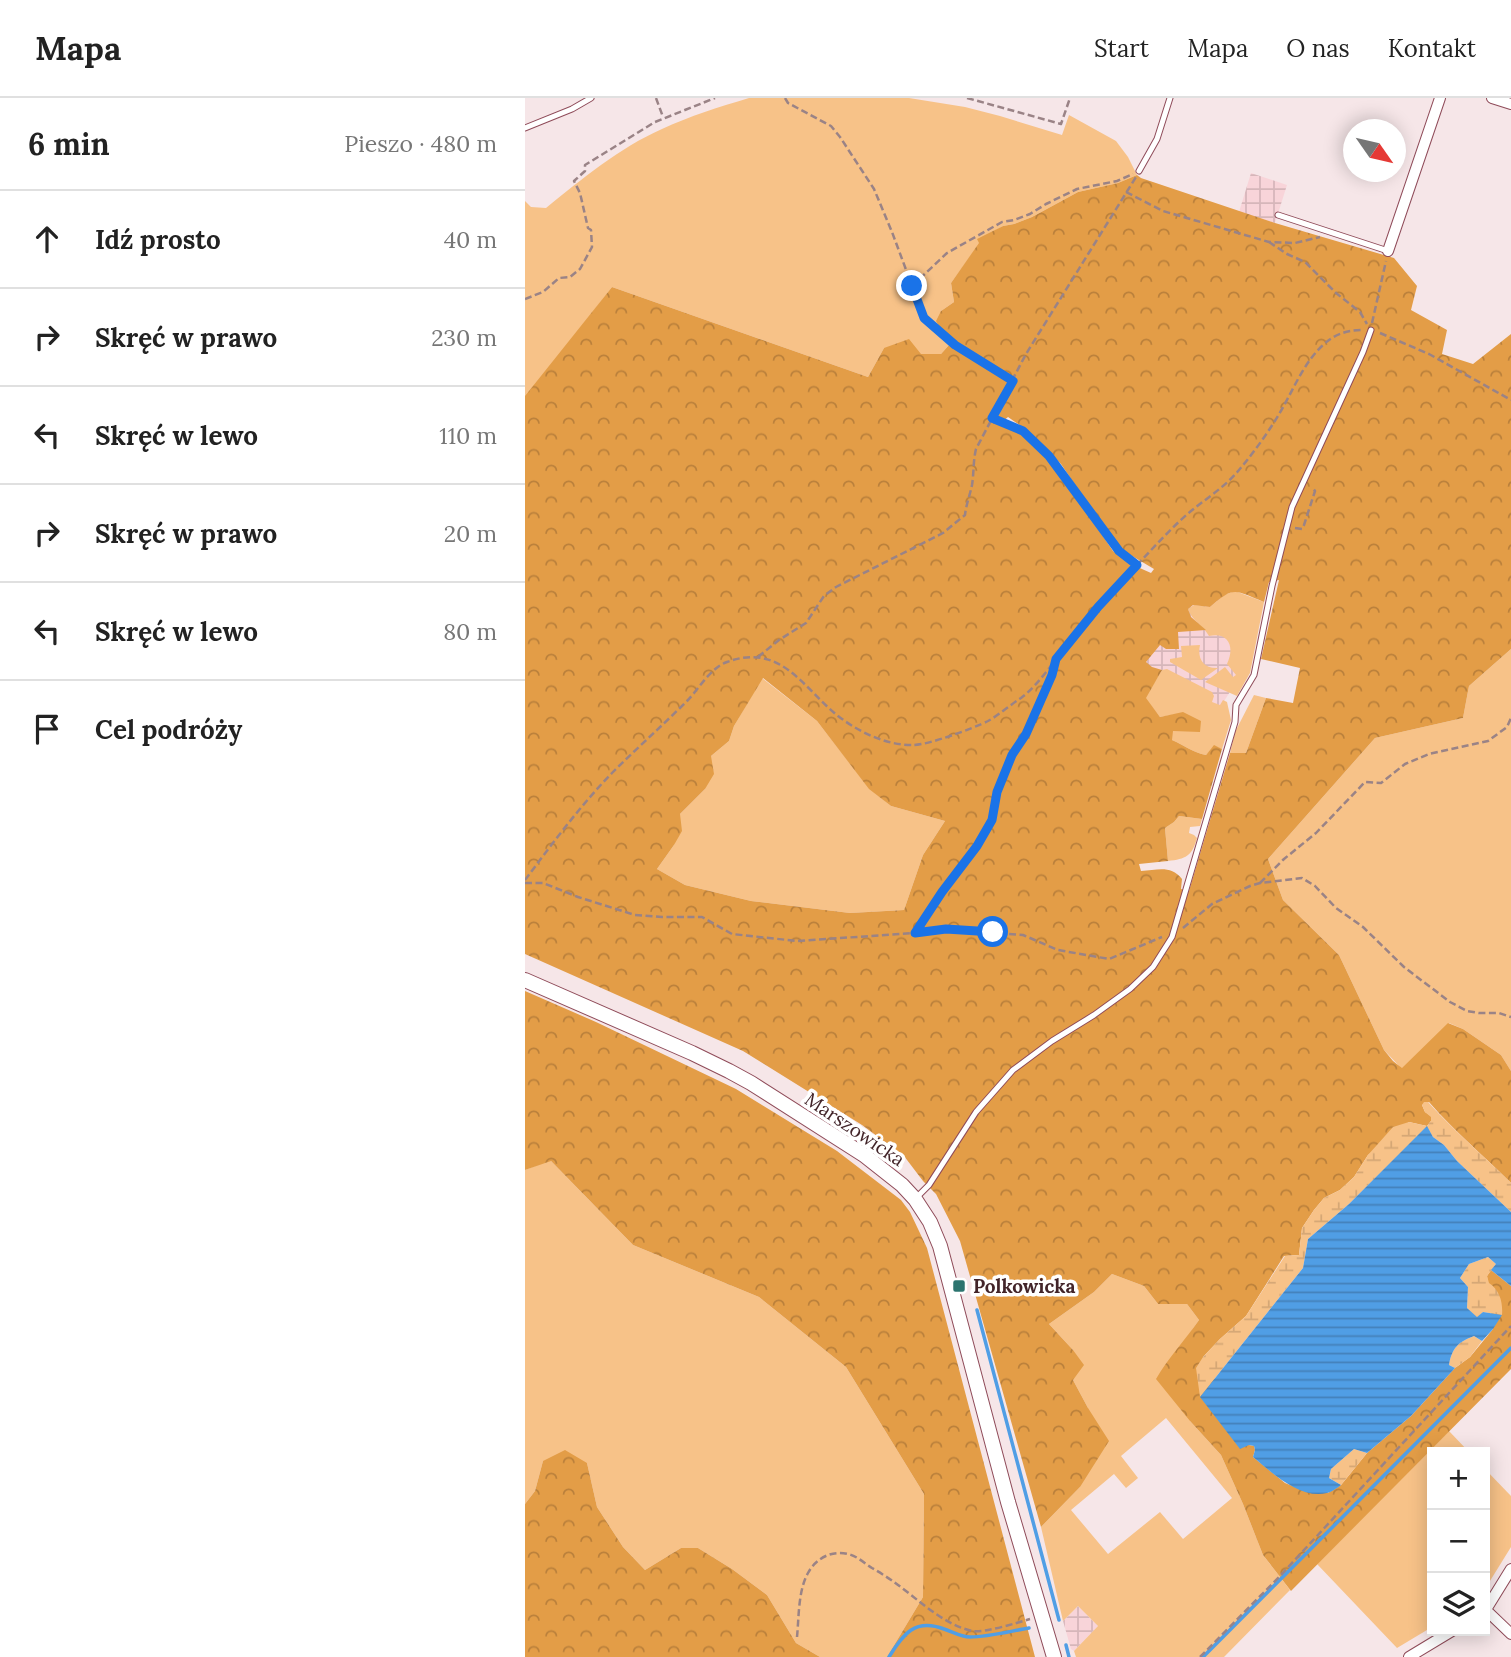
<!DOCTYPE html>
<html lang="pl">
<head>
<meta charset="utf-8">
<style>
  body { margin:0; font-family:Lora,serif; background:#f6f6f6; color:#222 }
  .controls { position:absolute; right:21px; bottom:21px; display:grid; overflow:hidden; border-radius:0px; box-shadow:0 4px 18px #0003 }
  .controls button { width:63px; height:63px; display:grid; place-items:center; padding:0; border:0; border-bottom:2px solid #e0e0e0; background:#fff; color:#222; font:35px sans-serif }
  .compass { position:absolute; left:818px; top:21px; width:63px; height:63px; border-radius:50%; background:#fff; box-shadow:0 4px 18px #0003; rotate:124deg }
  .stop { position:absolute; width:21px; height:21px; margin:-16px; border:5px solid #1a73e8; border-radius:50%; background:#fff }
  .stop.end { background:#1a73e8; border-color:#fff; box-shadow:0 2px 7px #0008 }
  .list { margin:0; padding:0; list-style:none }
  h2 { display:flex; justify-content:space-between; align-items:center; height:91px; margin:0; padding:0 28px; font-size:30px }
  h2 small { font-size:23px; font-weight:400; color:#767676 }
  .list li { display:grid; grid-template-columns:46px 1fr auto; gap:21px; align-items:center; box-sizing:border-box; height:98px; padding:0 28px; border-top:2px solid #e0e0e0 }
  .list b { display:block; font-size:26px; white-space:nowrap }
  .list em { font-size:23px; font-style:normal; color:#767676 }
  .icon { flex:none; width:38px; height:38px; fill:none; stroke:currentColor; stroke-width:2; stroke-linecap:round; stroke-linejoin:round }
  .map { position:relative; flex:none; width:986px; height:1559px; overflow:hidden }
  header { display:flex; align-items:center; gap:42px; box-sizing:border-box; height:98px; padding:0 35px; background:#fff; border-bottom:2px solid #e0e0e0 }
  header strong { font-size:33px }
  nav { display:flex; gap:38px; margin-inline-start:auto; font-size:24px }
  main { display:flex }
  aside { flex:1; background:#fff }
  .map>svg:first-child { display:block }
  .industrial { fill:url(#industrial-grid) }
  .grass { fill:#f7c288; fill-rule:evenodd }
  .forest { fill:url(#forest-crowns); fill-rule:evenodd }
  .wetland { fill:url(#wetland-marsh) }
  .water { fill:url(#water-rules) }
  .lines { fill:none; stroke-linecap:round; stroke-linejoin:round }
  .stream { stroke:#509ee5; stroke-width:3.5 }
  .service-casing { stroke:#8f4b59; stroke-width:7 }
  .minor-casing { stroke:#8f4b59; stroke-width:12 }
  .tertiary-casing { stroke:#8f4b59; stroke-width:16 }
  .path { stroke:#9a8386; stroke-width:2.5; stroke-dasharray:7 3.5; stroke-linecap:butt }
  .service { stroke:#fff; stroke-width:5 }
  .minor { stroke:#fff; stroke-width:10 }
  .tertiary { stroke:#fff; stroke-width:14 }
  .route { stroke:#1a73e8; stroke-width:9 }
  .poi-dot { fill:#2c746f; stroke:#fff; stroke-width:2.5 }
  .labels { text-anchor:middle; stroke-width:7; stroke-linejoin:round; paint-order:stroke }
  .street-label { font-size:19px; fill:#422429; stroke:#fff }
  .poi-label { font-size:19px; font-weight:bold; fill:#422429; stroke:#fff; text-anchor:start }
</style>
</head>
<body>
<header>
<strong>Mapa</strong>
<nav><a>Start</a><a>Mapa</a><a>O nas</a><a>Kontakt</a></nav>
</header>
<main>
<aside>
<h2>6 min<small>Pieszo · 480 m</small></h2>
<ul class="list">
<li><svg class="icon" aria-label="ahead" viewBox="0 0 24 24"><path d="M12 20V5M6 11l6-6 6 6"/></svg><div><b>Idź prosto</b></div><em>40 m</em></li>
<li><svg class="icon" aria-label="right" viewBox="0 0 24 24"><path d="M7 20v-9h11M14 6l5 5-5 5"/></svg><div><b>Skręć w prawo</b></div><em>230 m</em></li>
<li><svg class="icon" aria-label="left" viewBox="0 0 24 24"><path d="M17 20v-9H6M10 6l-5 5 5 5"/></svg><div><b>Skręć w lewo</b></div><em>110 m</em></li>
<li><svg class="icon" aria-label="right" viewBox="0 0 24 24"><path d="M7 20v-9h11M14 6l5 5-5 5"/></svg><div><b>Skręć w prawo</b></div><em>20 m</em></li>
<li><svg class="icon" aria-label="left" viewBox="0 0 24 24"><path d="M17 20v-9H6M10 6l-5 5 5 5"/></svg><div><b>Skręć w lewo</b></div><em>80 m</em></li>
<li><svg class="icon" aria-label="arrive" viewBox="0 0 24 24"><path d="M6 21V4h12l-3 4 3 4H6"/></svg><div><b>Cel podróży</b></div></li>
</ul>
</aside>
<div class="map">
<svg width="986" height="1559" viewBox="0 0 986 1559">
  <defs>
    <pattern id="industrial-grid" width="8" height="8" patternUnits="userSpaceOnUse" patternTransform="scale(1.75)"><rect width="8" height="8" fill="#f8d4d9"/><path d="M0 4h8M4 0v8" fill="none" stroke="#d6b6ba"/></pattern>
    <pattern id="forest-crowns" width="20" height="18" patternUnits="userSpaceOnUse" patternTransform="scale(1.75)"><rect width="20" height="18" fill="#e39d47"/><path d="M2 6a3 3 0 1 1 6 0M12 15a3 3 0 1 1 6 0" fill="none" stroke="#ba803b"/></pattern>
    <pattern id="wetland-marsh" width="20" height="14" patternUnits="userSpaceOnUse" patternTransform="scale(1.75)"><rect width="20" height="14" fill="#f7c288"/><path d="M1 5h8M5 5V1M11 12h8M15 12V8" fill="none" stroke="#d5a775"/></pattern>
    <pattern id="water-rules" width="6" height="5" patternUnits="userSpaceOnUse" patternTransform="scale(1.75)"><rect width="6" height="5" fill="#509ee5"/><path d="M0 2.5h6" fill="none" stroke="#4481ba"/></pattern>
  </defs>
  <rect width="100%" height="100%" fill="#f6e6e8"/>
  <path class="industrial" d="M726 75 762 87 750 125 714 114Z
    M692 464 713 581 691 616 614 565Z
    M553 1508 573 1528 549 1553 546 1551 538 1523Z"/>
  <path class="grass" d="M224 0H384L440 9 475 18 537 37 544 17 591 43 603 59 612 77 593 85 553 94 507 119 489 126 478 128 453 142 455 145 426 185 429 204 416 213 424 247 416 256H396L359 250 343 279 87 189 0 302V103L6 109 21 110C57 81 94 50 137 31 165 18 194 9 224 0Z
    M710 493 739 504 725 575 712 598 680 584 700 569 708 579 711 577 702 566C710 549 704 534 684 538 678 527 667 523 663 511L669 507 685 509 699 497Z
    M675 547C672 560 678 571 693 570L676 582 645 564V561L657 559 656 548Z
    M986 551V973L976 957 938 931 924 925 877 971 859 952 814 857 758 802 743 761 850 640 938 620 944 588Z
    M642 571 687 594 689 598 687 604 695 607 698 602 702 604 706 622 697 651 689 648 681 657C669 655 659 647 647 642V633L658 615 635 619 620 600 637 572Z
    M237 580 292 623 344 690 366 708 420 723 398 757 379 812 325 815 226 803 160 787 132 771 149 747 155 716 180 691 186 658 204 643 209 628Z
    M729 597 741 600 721 655H705L710 634Z
    M654 718 677 721 675 728 665 729 664 735 669 737 672 740C667 758 661 761 643 763L640 730 649 724Z
    M25 1062 108 1147 234 1199 321 1269 399 1396 398 1499 362 1559H295L271 1545 242 1497 207 1471 173 1450H156L120 1472 98 1449 72 1409 62 1365 18 1363 10 1393 0 1406V1072Z
    M587 1176 619 1188 633 1206H662L674 1222 658 1245 665 1323 696 1357 718 1406 738 1457 765 1492 699 1559H551L549 1553 573 1528 553 1508 538 1523 516 1429 555 1389 563 1310 548 1282V1252L524 1226 569 1194ZM641 1320 707 1400 658 1441 635 1414 583 1456 546 1412 589 1376 601 1390 613 1380 596 1358Z
    M924 1333 944 1354H907V1529L872 1550 792 1466Z
    M960 1371 986 1398V1449L960 1491Z"/>
  <path class="forest" d="M612 77 616 80 750 125 869 160 892 188 886 212 922 232 917 256 948 266 986 236V551L944 588 938 620 850 640 743 761 758 802 814 857 859 952 868 963 877 970 923 925 938 931 976 957 986 973V1085C959 1058 929 1033 904 1004L897 1007 900 1014 906 1018V1023L902 1028 884 1024 843 1057 829 1079 815 1092 799 1100 789 1112 777 1130 774 1157 759 1158 721 1218 695 1241 678 1259 724 1347 729 1348 730 1352 728 1359 760 1385 780 1393 803 1395 816 1387 842 1355 886 1318 930 1270 945 1259 968 1231 962 1178 966 1172 986 1188V1271L766 1493 738 1457 718 1406 696 1357 665 1323 631 1281C643 1260 660 1242 674 1222L662 1206H633L619 1188 587 1176 569 1194 524 1226 548 1252 559 1267 548 1282 563 1310 584 1343 555 1389 516 1429 435 1143 411 1096 398 1083 379 1058 337 1027 218 953 0 856V298L87 189 343 279 359 250 384 241 396 256H416L424 247 411 223 416 213 429 204 426 185 454 145 452 141 478 128 489 126 507 119 553 94 593 85ZM483 319 503 333 536 366 592 449 629 471 626 475 608 467 588 453 531 369 500 337 475 326ZM754 482 736 561 775 570 768 605 741 600 721 655H705L664 793 656 791 657 781C646 767 633 772 616 773L614 766 643 763 640 730 649 724 654 718 677 721 697 651 689 647 681 657C669 655 659 647 647 642L648 633 675 634 676 623 658 614 635 619 621 600 637 572 627 569 621 564 635 547 641 551H654L653 534 681 532 666 519 663 511 668 507 685 509C710 487 710 493 739 504L744 484ZM238 580 292 623 344 691 366 708 420 723 398 757 379 812 325 815 226 803 160 787 132 771 149 747 157 733 155 716 180 691 189 676 186 658 204 643 209 628Z
    M0 893 71 924 211 991 312 1053 376 1102 385 1114 402 1150 510 1559H362L398 1499 399 1396 321 1269 234 1199 108 1147 26 1063 0 1072Z
    M40 1352 62 1365 72 1409 98 1449 120 1472 156 1450H173L207 1471 242 1497 271 1545 295 1559H0V1406L10 1393 18 1363Z"/>
  <path class="wetland" d="M899 1004H903C929 1033 959 1058 986 1085V1114L932 1063 919 1047 908 1039 902 1029 824 1106 783 1141 778 1170 675 1299 671 1270 678 1259 695 1241 721 1218 760 1158 774 1157 777 1130 789 1112 799 1100 815 1092 829 1079 843 1057 868 1029 884 1024 902 1028 906 1023V1019L900 1014 897 1007Z
    M963 1159 971 1166 962 1178 964 1185C975 1192 978 1205 977 1217L958 1214 952 1220 942 1210 943 1189 935 1180 944 1166Z
    M949 1238 957 1243 945 1259 930 1270 924 1267C927 1250 933 1244 949 1238Z
    M829 1351 842 1355 816 1387 804 1380 806 1371Z"/>
  <path class="water" d="M902 1028 908 1039 919 1047 932 1063 986 1114V1188L966 1172 971 1166 963 1159 944 1166 935 1180 943 1189 942 1210 952 1219 958 1214 977 1217 968 1231 957 1243 949 1238C933 1244 927 1250 924 1267L930 1270 886 1318 842 1355 829 1351 806 1371 804 1380 816 1387C812 1390 807 1394 802 1395 776 1402 746 1374 728 1359L730 1352 729 1348 724 1347 715 1351 675 1299 778 1170 783 1141 824 1106Z"/>
  <g class="lines">
    <path class="stream" d="M452 1212 534 1522
      M541 1547 544 1559
      M364 1559C378 1536 390 1520 419 1531 428 1534 436 1539 445 1539 464 1539 486 1533 504 1530
      M678 1559 986 1250"/>
    <defs>
      <path id="service" d="M0 30 47 11 66 0
        M614 73 632 41 645 0
        M753 117 863 153
        M390 1101 404 1087 451 1014 488 972 527 943 569 917 605 891 628 869 647 839 710 624 711 607 729 577 747 488 767 409 838 254 846 232"/>
      <path id="minor" d="M967 0 986 6
        M863 153 915 0
        M961 1512 986 1536
        M960 1513 986 1471
        M884 1559 927 1533"/>
      <path id="tertiary" d="M0 882 167 955 204 973 226 985 339 1057 377 1087 390 1101 405 1124 415 1148 483 1404 529 1559"/>
    </defs>
    <use href="#service" class="service-casing"/>
    <use href="#minor" class="minor-casing"/>
    <use href="#tertiary" class="tertiary-casing"/>
    <path class="path" d="M131 0 138 19
      M260 0 263 5 306 28 315 39 349 91 367 134 399 220 430 247 488 283
      M442 0 536 26 545 0
      M601 94 638 113 744 144 770 145 795 139
      M744 144 762 156 780 164 811 195 835 214 842 226
      M387 188 422 155 477 124 489 122 505 116 521 106 552 91 592 83 608 76
      M0 201 18 194 34 180 45 179 55 171 67 149 66 132 63 130 55 95 49 83 60 73V67L130 24 190 0
      M847 225 861 163
      M855 235 904 256 986 302
      M467 320 498 333 524 357 594 453 611 467
      M770 430 777 431 779 427 790 393 787 389
      M233 559 254 542 281 525 299 498 311 489 418 435 440 417C441 407 445 397 447 387 449 375 448 363 451 351L501 256 611 79
      M0 782C27 746 55 708 87 675 111 651 137 628 162 603 174 591 185 570 202 564 256 544 278 590 313 618 334 634 360 647 387 647 401 648 449 630 463 623 474 617 485 607 496 600 515 586 533 557 548 539 568 513 591 490 613 466 630 448 647 429 666 413 682 400 701 388 714 372 730 353 745 332 757 311 769 290 779 265 797 248 809 236 822 232 838 232
      M0 785H18L53 799 110 817 137 819H177L207 836 272 843 390 835 417 794 451 748 467 722 472 694 487 657 501 636 527 577 531 562
      M735 785 759 761 791 735 840 684 856 685 880 666 904 656 963 643 982 629 986 620
      M658 830 687 806 725 788 735 785 777 780 790 788 811 810 838 829 879 869 925 904 942 913 954 915H974L986 919
      M390 835 421 831 498 837 533 852 584 861 637 839
      M272 1539C274 1519 273 1493 283 1475 291 1460 307 1452 323 1456 332 1458 339 1465 347 1470 354 1474 362 1479 369 1484 393 1501 417 1526 447 1533 460 1535 491 1525 505 1521
      M675 1559 755 1478 986 1228"/>
    <use href="#service" class="service"/>
    <use href="#minor" class="minor"/>
    <use href="#tertiary" class="tertiary"/>
  </g>
  <g class="lines">
    <path class="route" d="M387 188 399 220 430 247 488 283 467 320 498 333 524 358 594 453 612 467 573 509 531 561 527 577 501 636 487 657 472 694 467 722 452 748 417 794 390 835 421 831 468 834"/>
  </g>
  <rect class="poi-dot" x="427" y="1181" width="14" height="14" rx="3.5"/>
  <g class="labels">
    <g class="street-label">
      <text transform="translate(330 1031) rotate(34)" y="7">Marszowicka</text>
    </g>
    <g class="poi-label">
      <text x="448" y="1195">Polkowicka</text>
    </g>
  </g>
</svg>
<div class="controls">
<button>+</button>
<button>−</button>
<button><svg class="icon" aria-label="layers" viewBox="0 0 24 24"><path d="M12 4l9 5-9 5-9-5zM3 14l9 5 9-5"/></svg></button>
</div>
<svg class="compass" viewBox="-18 -18 36 36"><path d="M0-13l5 13h-10z" fill="#e53935"/><path d="M0 13l5-13h-10z" fill="#767676"/></svg>
<div class="stop" style="left:468px;top:834px"></div>
<div class="stop end" style="left:387px;top:188px"></div>
</div>
</main>
</body>
</html>
